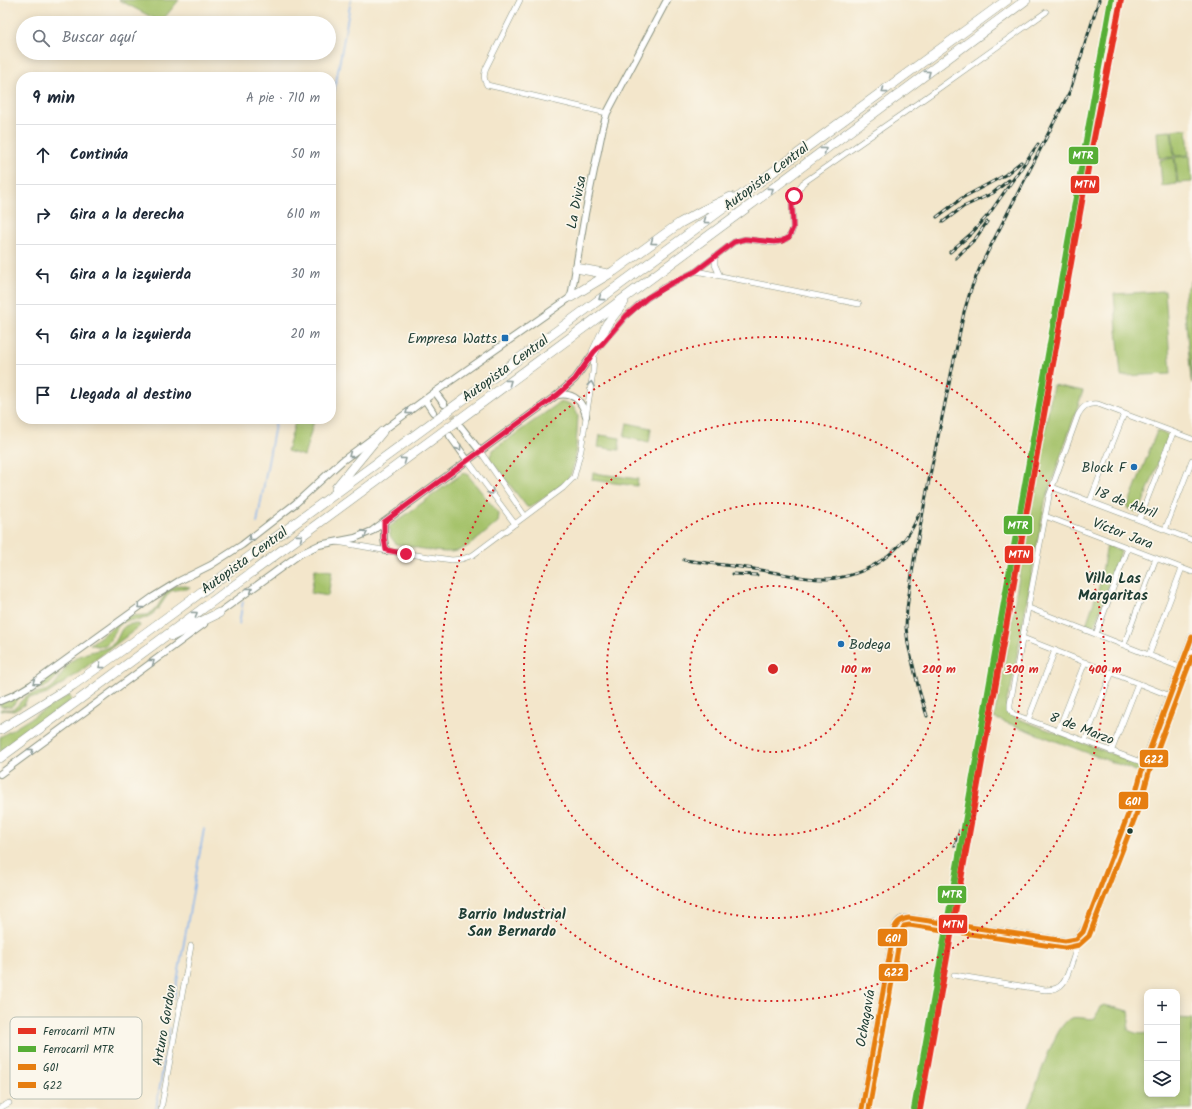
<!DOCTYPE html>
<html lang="es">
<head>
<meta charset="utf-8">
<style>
  body { margin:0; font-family:Kalam,sans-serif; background:#f6f6f7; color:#1f2937 }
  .controls { position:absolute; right:12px; bottom:12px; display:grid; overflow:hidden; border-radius:8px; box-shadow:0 2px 10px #0003 }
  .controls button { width:36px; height:36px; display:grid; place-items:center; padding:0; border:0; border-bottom:1px solid #e0e1e3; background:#fff; color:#1f2937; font:20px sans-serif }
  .stop { position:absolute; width:12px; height:12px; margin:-9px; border:3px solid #e11d48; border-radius:50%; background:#fff }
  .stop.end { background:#e11d48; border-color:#fff; box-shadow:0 1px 4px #0008 }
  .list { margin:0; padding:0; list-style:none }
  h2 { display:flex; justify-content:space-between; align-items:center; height:52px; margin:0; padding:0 16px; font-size:17px }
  h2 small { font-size:13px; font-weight:400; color:#747a83 }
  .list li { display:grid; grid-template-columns:26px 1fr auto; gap:12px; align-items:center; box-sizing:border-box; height:60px; padding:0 16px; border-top:1px solid #e0e1e3 }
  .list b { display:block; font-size:15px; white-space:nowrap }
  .list em { font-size:13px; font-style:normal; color:#747a83 }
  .icon { flex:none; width:22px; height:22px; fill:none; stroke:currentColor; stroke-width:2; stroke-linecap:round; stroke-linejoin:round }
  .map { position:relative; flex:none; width:1192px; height:1109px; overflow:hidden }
  .search { position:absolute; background:#fff; box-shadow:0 2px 10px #0003; left:16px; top:16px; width:320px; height:44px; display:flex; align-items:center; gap:10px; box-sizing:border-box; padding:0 14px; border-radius:22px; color:#747a83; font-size:15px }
  .panel { position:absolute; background:#fff; box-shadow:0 2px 10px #0003; left:16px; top:72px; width:320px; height:352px; border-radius:16px }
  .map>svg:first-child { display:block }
  .green { fill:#a5c26a; stroke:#62804f }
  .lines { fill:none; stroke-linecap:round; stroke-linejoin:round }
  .stream { stroke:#83b3ee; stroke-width:1.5 }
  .tertiary-tunnel { stroke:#c9c4ad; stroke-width:6; stroke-dasharray:6 3; stroke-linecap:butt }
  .minor-casing { stroke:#899280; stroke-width:6 }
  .tertiary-casing { stroke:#899280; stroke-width:8 }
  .secondary-casing { stroke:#899280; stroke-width:8 }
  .motorway-casing { stroke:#899280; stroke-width:10 }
  .minor { stroke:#fff; stroke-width:5 }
  .tertiary { stroke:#fff; stroke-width:6 }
  .secondary { stroke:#fff; stroke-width:7 }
  .motorway { stroke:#fff; stroke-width:9 }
  .rail-casing { stroke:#1f3d34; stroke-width:3 }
  .rail { stroke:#fbf7ec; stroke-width:1.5; stroke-dasharray:4.5; stroke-linecap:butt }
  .bus-1-casing { stroke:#fbf7ec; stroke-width:8 }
  .bus-2-casing { stroke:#fbf7ec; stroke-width:8 }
  .bus-1 { stroke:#e67e11; stroke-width:5 }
  .bus-2 { stroke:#e67e11; stroke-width:5 }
  .rail-1-casing { stroke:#fbf7ec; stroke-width:9 }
  .rail-2-casing { stroke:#fbf7ec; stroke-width:9 }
  .rail-1 { stroke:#e63323; stroke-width:6 }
  .rail-2 { stroke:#56ae35; stroke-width:6 }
  .oneway { stroke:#8f9e9a }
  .route { stroke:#e11d48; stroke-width:5 }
  .ring { fill:none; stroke:#d62828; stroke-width:2; stroke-dasharray:2 4 }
  .poi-dot { fill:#1f6fb2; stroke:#fbf7ec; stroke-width:1.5 }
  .bus-dot { fill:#1f3d34; stroke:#fbf7ec; stroke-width:1.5 }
  .labels { text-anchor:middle; stroke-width:3.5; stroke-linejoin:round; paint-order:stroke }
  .street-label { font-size:14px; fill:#1f3d34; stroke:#fbf7ec }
  .poi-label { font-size:14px; fill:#1f3d34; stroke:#fbf7ec; text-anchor:end }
  .neighbourhood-label { font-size:15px; font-weight:bold; fill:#1f3d34; stroke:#fbf7ec }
  .key { fill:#fbf7ec; stroke:#b9bfb5; stroke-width:1 }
  .key-label { font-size:11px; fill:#1f3d34 }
  .centre { fill:#d62828; stroke:#fbf7ec; stroke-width:2 }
  .ring-label { font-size:12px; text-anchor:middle; font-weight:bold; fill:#d62828; stroke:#fbf7ec; stroke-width:3.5; stroke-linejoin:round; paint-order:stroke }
  .line-badge { stroke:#fbf7ec; stroke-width:1.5 }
  .badge-label { font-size:11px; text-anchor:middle; font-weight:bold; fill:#fff }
</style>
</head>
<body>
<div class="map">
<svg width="1192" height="1109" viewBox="0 0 1192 1109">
  <rect width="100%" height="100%" fill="#fbf7ec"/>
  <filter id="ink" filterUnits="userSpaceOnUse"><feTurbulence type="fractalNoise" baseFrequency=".025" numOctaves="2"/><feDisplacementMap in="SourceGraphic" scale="8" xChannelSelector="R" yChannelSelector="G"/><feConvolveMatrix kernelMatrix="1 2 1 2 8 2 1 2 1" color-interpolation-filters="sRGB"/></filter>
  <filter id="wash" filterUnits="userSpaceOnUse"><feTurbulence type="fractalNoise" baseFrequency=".012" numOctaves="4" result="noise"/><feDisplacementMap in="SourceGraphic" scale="16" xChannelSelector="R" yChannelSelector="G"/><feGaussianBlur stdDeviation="0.9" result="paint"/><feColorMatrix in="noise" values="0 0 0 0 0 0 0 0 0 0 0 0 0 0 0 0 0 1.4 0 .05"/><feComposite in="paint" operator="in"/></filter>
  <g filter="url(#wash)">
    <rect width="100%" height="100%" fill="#f3e6cb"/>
    <path class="green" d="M119 0H179L161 22Z
      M1187 129 1189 155 1175 156 1172 130Z
      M1171 131 1174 157 1159 158 1157 132Z
      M1190 156 1192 182 1178 183 1175 157Z
      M1174 158 1177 184 1162 186 1160 160Z
      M1192 280V294L1191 302 1192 318V383L1191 379 1184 301 1186 291Z
      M1165 291 1171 374 1121 376 1114 294Z
      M1053 385 1083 391 1045 502 1011 688C1006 702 1002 708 1016 718L1142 765 1139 772 994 718Z
      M564 402C572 404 575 408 578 416 577 430 576 462 571 474 565 485 541 500 530 507H527L489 458 493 450 559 403Z
      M296 419H307L314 421 304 456 287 451Z
      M627 423 651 428 649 442 624 437Z
      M1157 431 1169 435 1139 513 1127 508Z
      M600 435 620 438 619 450 598 447Z
      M463 473 467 474 499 514 498 522C487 531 471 547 457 551 444 555 411 546 396 544L390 536 389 527Z
      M593 473 638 479 637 486 592 480Z
      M1107 545 1121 551 1094 628 1086 625 1099 587Z
      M315 569 332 571 328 596 311 593Z
      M180 585 190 587 187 589H181L171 591C164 598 160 609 151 615 148 617 143 619 140 620 134 621 127 619 122 623 110 631 113 653 90 644L129 616 147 615 156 609 167 591 175 586Z
      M130 624H139L140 626 74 676 47 694 38 697H30L27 699 24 705 14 711 5 710 0 711 1 709C5 709 10 710 13 709 20 705 21 698 29 695 37 691 45 693 52 687 61 679 63 667 73 660 77 657 82 655 87 653 95 650 105 650 113 644 121 637 118 627 130 624Z
      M61 666 57 677 50 684 43 688 34 689 24 693 11 707 0 706V704Z
      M69 695 72 700 0 752V737Z
      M1104 1005 1129 1011C1131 1017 1128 1023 1128 1030 1134 1033 1140 1035 1147 1033V1094H1177V1018L1192 1019V1109H1028C1036 1090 1053 1026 1071 1018 1079 1016 1088 1020 1095 1018L1100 1007Z"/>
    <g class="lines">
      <path class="stream" d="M331 109 351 0
        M257 523 276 419
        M239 624 243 601
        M174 999 204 829
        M156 1109 170 1028"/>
    </g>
  </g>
  <g filter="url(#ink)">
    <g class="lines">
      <path class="tertiary-tunnel" d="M447 408 459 424"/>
      <defs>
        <path id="minor" d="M520 0 486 68C484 75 483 79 487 85L607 113
          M715 256V265L720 276
          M696 271 859 304
          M599 347 626 316 639 304 662 288 696 271 734 242 745 239 774 243 786 239 791 234 793 228 792 204 794 196 803 183 928 96 1046 12
          M480 451 525 516
          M468 461 515 524
          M1052 487 1192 540
          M1090 501 1124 414
          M1045 516 1192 572
          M1139 520 1173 433
          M1165 530 1192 460
          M337 542 394 552 452 560 462 559 473 555 563 488 574 477 581 450 593 372 594 352
          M1029 608 1182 668
          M1096 634 1128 548
          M1023 638 1173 697
          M1124 645 1156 558
          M1149 655 1182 568
          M1028 720 1055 650
          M1058 731 1085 662
          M1085 741 1112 672
          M1111 752 1138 683
          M1146 764 1013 714 1010 709V704L1049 496 1078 415C1083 406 1087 403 1098 404L1192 439
          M954 975 1045 990C1051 990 1059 989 1063 983 1068 977 1073 958 1076 950L1077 945 1076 939
          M0 1108 9 1103
          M161 1109 191 946"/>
        <path id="tertiary" d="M435 392 444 404
          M557 395C574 392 582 401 586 416
          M425 400 433 412
          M461 427 480 451
          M450 436 468 461
          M384 522V539L386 551
          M216 615 300 554 319 545 355 538 372 531 384 522 557 395 575 379 594 352
          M0 701 14 695 31 685 153 597 179 581 211 565 242 545 296 503 342 461 435 392 571 297 585 214 603 127 607 113 667 0
          M0 774 204 624"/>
        <path id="secondary" d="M1144 764 1192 637
          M862 1109 894 930C896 922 901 918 909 918L1065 941C1078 941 1082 934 1087 923L1192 652"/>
        <path id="motorway" d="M576 268 608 274
          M571 297 614 271 680 223 702 211 731 197
          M594 352 607 324 624 302
          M336 488 382 432
          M172 636 219 613
          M0 730 73 685 132 643 1007 0
          M0 758 749 206 1026 0"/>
      </defs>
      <use href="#minor" class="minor-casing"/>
      <use href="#tertiary" class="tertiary-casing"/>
      <use href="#secondary" class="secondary-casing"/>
      <use href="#motorway" class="motorway-casing"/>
      <use href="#minor" class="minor"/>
      <use href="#tertiary" class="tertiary"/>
      <use href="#secondary" class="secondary"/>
      <use href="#motorway" class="motorway"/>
      <defs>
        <path id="rail" d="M937 217 962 198 1005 175 1021 162
          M943 222 963 207 993 193 1009 180
          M950 252 972 233 989 214 1038 144
          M956 258 976 238 987 222
          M684 560C712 564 739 566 766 571 786 574 807 580 827 579 866 577 905 551 919 514
          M733 574 757 575
          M927 716 919 690 908 644 906 627 907 608 914 560 929 480 964 312 971 289 981 265 1070 91 1099 0
          M955 846 960 830"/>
      </defs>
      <use href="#rail" class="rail-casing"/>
      <use href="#rail" class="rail"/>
      <defs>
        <path id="bus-1" d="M862 1109 894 930C896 922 901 919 909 918L1065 941 1076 939 1083 932 1134 799 1142 770 1192 637"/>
        <path id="bus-2" d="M869 1109 901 932 904 926 909 925 1065 948 1079 945 1089 936 1141 802 1149 772 1192 657"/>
      </defs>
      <use href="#bus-1" class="bus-1-casing"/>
      <use href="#bus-2" class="bus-2-casing"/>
      <use href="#bus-1" class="bus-1"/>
      <use href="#bus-2" class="bus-2"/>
      <defs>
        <path id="rail-1" d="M920 1109 1086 179 1121 0"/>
        <path id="rail-2" d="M914 1109 1111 0"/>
      </defs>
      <use href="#rail-1" class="rail-1-casing"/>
      <use href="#rail-2" class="rail-2-casing"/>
      <use href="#rail-1" class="rail-1"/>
      <use href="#rail-2" class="rail-2"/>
    </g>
    <defs><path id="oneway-chevron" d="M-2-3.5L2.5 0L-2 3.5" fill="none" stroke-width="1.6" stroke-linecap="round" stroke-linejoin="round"/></defs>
    <g class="oneway">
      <use href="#oneway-chevron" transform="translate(928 73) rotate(-37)"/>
      <use href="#oneway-chevron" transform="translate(884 91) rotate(144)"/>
      <use href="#oneway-chevron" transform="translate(824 150) rotate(-37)"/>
      <use href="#oneway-chevron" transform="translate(771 190) rotate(-37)"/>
      <use href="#oneway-chevron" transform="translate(706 221) rotate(144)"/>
      <use href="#oneway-chevron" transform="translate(653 242) rotate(144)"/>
      <use href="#oneway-chevron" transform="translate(601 298) rotate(144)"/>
      <use href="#oneway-chevron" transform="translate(509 382) rotate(-36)"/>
      <use href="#oneway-chevron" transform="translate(591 384) rotate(-81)"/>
      <use href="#oneway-chevron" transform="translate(408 412) rotate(144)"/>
      <use href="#oneway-chevron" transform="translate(459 448) rotate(55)"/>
      <use href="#oneway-chevron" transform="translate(351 455) rotate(143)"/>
      <use href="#oneway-chevron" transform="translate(404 460) rotate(-36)"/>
      <use href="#oneway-chevron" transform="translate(491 492) rotate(53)"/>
      <use href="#oneway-chevron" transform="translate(365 533) rotate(-24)"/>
      <use href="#oneway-chevron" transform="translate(300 537) rotate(-36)"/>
      <use href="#oneway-chevron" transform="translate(251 538) rotate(142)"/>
      <use href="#oneway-chevron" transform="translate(250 590) rotate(-36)"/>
      <use href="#oneway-chevron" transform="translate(140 606) rotate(144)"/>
      <use href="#oneway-chevron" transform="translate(195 614) rotate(-36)"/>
      <use href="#oneway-chevron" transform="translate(152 662) rotate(-36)"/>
      <use href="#oneway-chevron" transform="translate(101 666) rotate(144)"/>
      <use href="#oneway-chevron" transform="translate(35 682) rotate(145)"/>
      <use href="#oneway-chevron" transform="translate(31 751) rotate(-36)"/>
    </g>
  </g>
  <g class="lines" filter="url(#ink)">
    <path class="route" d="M406 554 386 550 384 538V522L557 395 575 379 594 352 603 343 626 316 647 298 670 284 696 271 734 242 745 239 774 242 782 241 789 237 793 228 792 204 794 196"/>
  </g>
  <g class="ring">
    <circle cx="773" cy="669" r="83"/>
    <circle cx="773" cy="669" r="166"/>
    <circle cx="773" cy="669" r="249"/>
    <circle cx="773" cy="669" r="332"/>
  </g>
  <g class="poi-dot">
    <rect x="501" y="334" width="8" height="8" rx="2"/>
    <circle cx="1134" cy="467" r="4"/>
    <circle cx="841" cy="644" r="4"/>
  </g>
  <circle class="bus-dot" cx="1130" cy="831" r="3.5"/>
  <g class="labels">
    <g class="street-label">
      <text transform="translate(766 176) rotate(-37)" y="5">Autopista Central</text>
      <text transform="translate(576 202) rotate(-79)" y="5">La Divisa</text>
      <text transform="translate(505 368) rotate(-36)" y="5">Autopista Central</text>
      <text transform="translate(1126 502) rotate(21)" y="5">18 de Abril</text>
      <text transform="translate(1123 533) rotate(21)" y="5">Víctor Jara</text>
      <text transform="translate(244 560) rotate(-36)" y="5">Autopista Central</text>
      <text transform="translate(1082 728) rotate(21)" y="5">8 de Marzo</text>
      <text transform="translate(865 1018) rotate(-80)" y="5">Ochagavía</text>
      <text transform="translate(164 1025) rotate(-80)" y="5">Arturo Gordon</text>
    </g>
    <g class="poi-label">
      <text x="497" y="343">Empresa Watts</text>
      <text x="1126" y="472">Block F</text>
      <text x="849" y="649" text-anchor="start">Bodega</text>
    </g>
    <g class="neighbourhood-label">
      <text x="1113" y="583">Villa Las<tspan x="1113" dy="17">Margaritas</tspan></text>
      <text x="512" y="919">Barrio Industrial<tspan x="512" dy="17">San Bernardo</tspan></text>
    </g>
  </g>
  <rect x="10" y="1017" width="132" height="82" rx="6" class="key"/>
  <rect x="18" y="1028" width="18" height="6" fill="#e63323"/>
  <rect x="18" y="1046" width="18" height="6" fill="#56ae35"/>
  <rect x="18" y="1064" width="18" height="6" fill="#e67e11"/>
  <rect x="18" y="1082" width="18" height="6" fill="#e67e11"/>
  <g class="key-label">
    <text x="43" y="1035">Ferrocarril MTN</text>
    <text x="43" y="1053">Ferrocarril MTR</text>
    <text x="43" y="1071">G01</text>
    <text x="43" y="1089">G22</text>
  </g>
  <circle cx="773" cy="669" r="6" class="centre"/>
  <g class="ring-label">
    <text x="856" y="673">100 m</text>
    <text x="939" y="673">200 m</text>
    <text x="1022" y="673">300 m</text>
    <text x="1105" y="673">400 m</text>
  </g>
  <g class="line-badge">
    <rect x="1068" y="146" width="31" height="19" rx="4" fill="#56ae35"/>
    <rect x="1070" y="175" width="30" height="19" rx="4" fill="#e63323"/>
    <rect x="1003" y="515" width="30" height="20" rx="4" fill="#56ae35"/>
    <rect x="1004" y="545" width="30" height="19" rx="4" fill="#e63323"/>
    <rect x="1139" y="749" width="30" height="19" rx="4" fill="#e67e11"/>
    <rect x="1118" y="791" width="31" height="19" rx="4" fill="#e67e11"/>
    <rect x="937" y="885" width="30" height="19" rx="4" fill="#56ae35"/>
    <rect x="938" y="914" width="30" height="20" rx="4" fill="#e63323"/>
    <rect x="877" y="928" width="31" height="19" rx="4" fill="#e67e11"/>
    <rect x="878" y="963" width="31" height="19" rx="4" fill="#e67e11"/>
  </g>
  <g class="badge-label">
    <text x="1083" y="159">MTR</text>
    <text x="1085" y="188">MTN</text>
    <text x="1018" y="529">MTR</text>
    <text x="1019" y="558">MTN</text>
    <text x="1154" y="763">G22</text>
    <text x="1133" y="805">G01</text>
    <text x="952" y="898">MTR</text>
    <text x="953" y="928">MTN</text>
    <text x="893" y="942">G01</text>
    <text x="894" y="976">G22</text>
  </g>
</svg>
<div class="controls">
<button>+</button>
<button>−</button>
<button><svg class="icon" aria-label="layers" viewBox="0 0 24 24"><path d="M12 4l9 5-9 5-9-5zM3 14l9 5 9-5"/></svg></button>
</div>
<div class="stop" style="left:794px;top:196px"></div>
<div class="stop end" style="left:406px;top:554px"></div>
<div class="search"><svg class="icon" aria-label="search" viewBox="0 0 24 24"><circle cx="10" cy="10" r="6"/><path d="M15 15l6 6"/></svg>Buscar aquí</div>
<section class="panel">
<h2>9 min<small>A pie · 710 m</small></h2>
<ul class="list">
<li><svg class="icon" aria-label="ahead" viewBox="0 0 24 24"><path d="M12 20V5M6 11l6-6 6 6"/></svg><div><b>Continúa</b></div><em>50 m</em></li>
<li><svg class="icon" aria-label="right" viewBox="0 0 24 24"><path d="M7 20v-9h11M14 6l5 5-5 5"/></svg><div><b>Gira a la derecha</b></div><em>610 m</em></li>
<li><svg class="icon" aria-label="left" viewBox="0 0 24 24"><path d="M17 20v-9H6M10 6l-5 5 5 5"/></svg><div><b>Gira a la izquierda</b></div><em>30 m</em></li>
<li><svg class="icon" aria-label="left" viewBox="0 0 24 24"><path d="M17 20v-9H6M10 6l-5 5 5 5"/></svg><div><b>Gira a la izquierda</b></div><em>20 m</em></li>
<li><svg class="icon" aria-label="arrive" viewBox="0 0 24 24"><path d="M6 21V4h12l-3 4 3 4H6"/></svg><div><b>Llegada al destino</b></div></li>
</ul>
</section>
</div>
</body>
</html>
